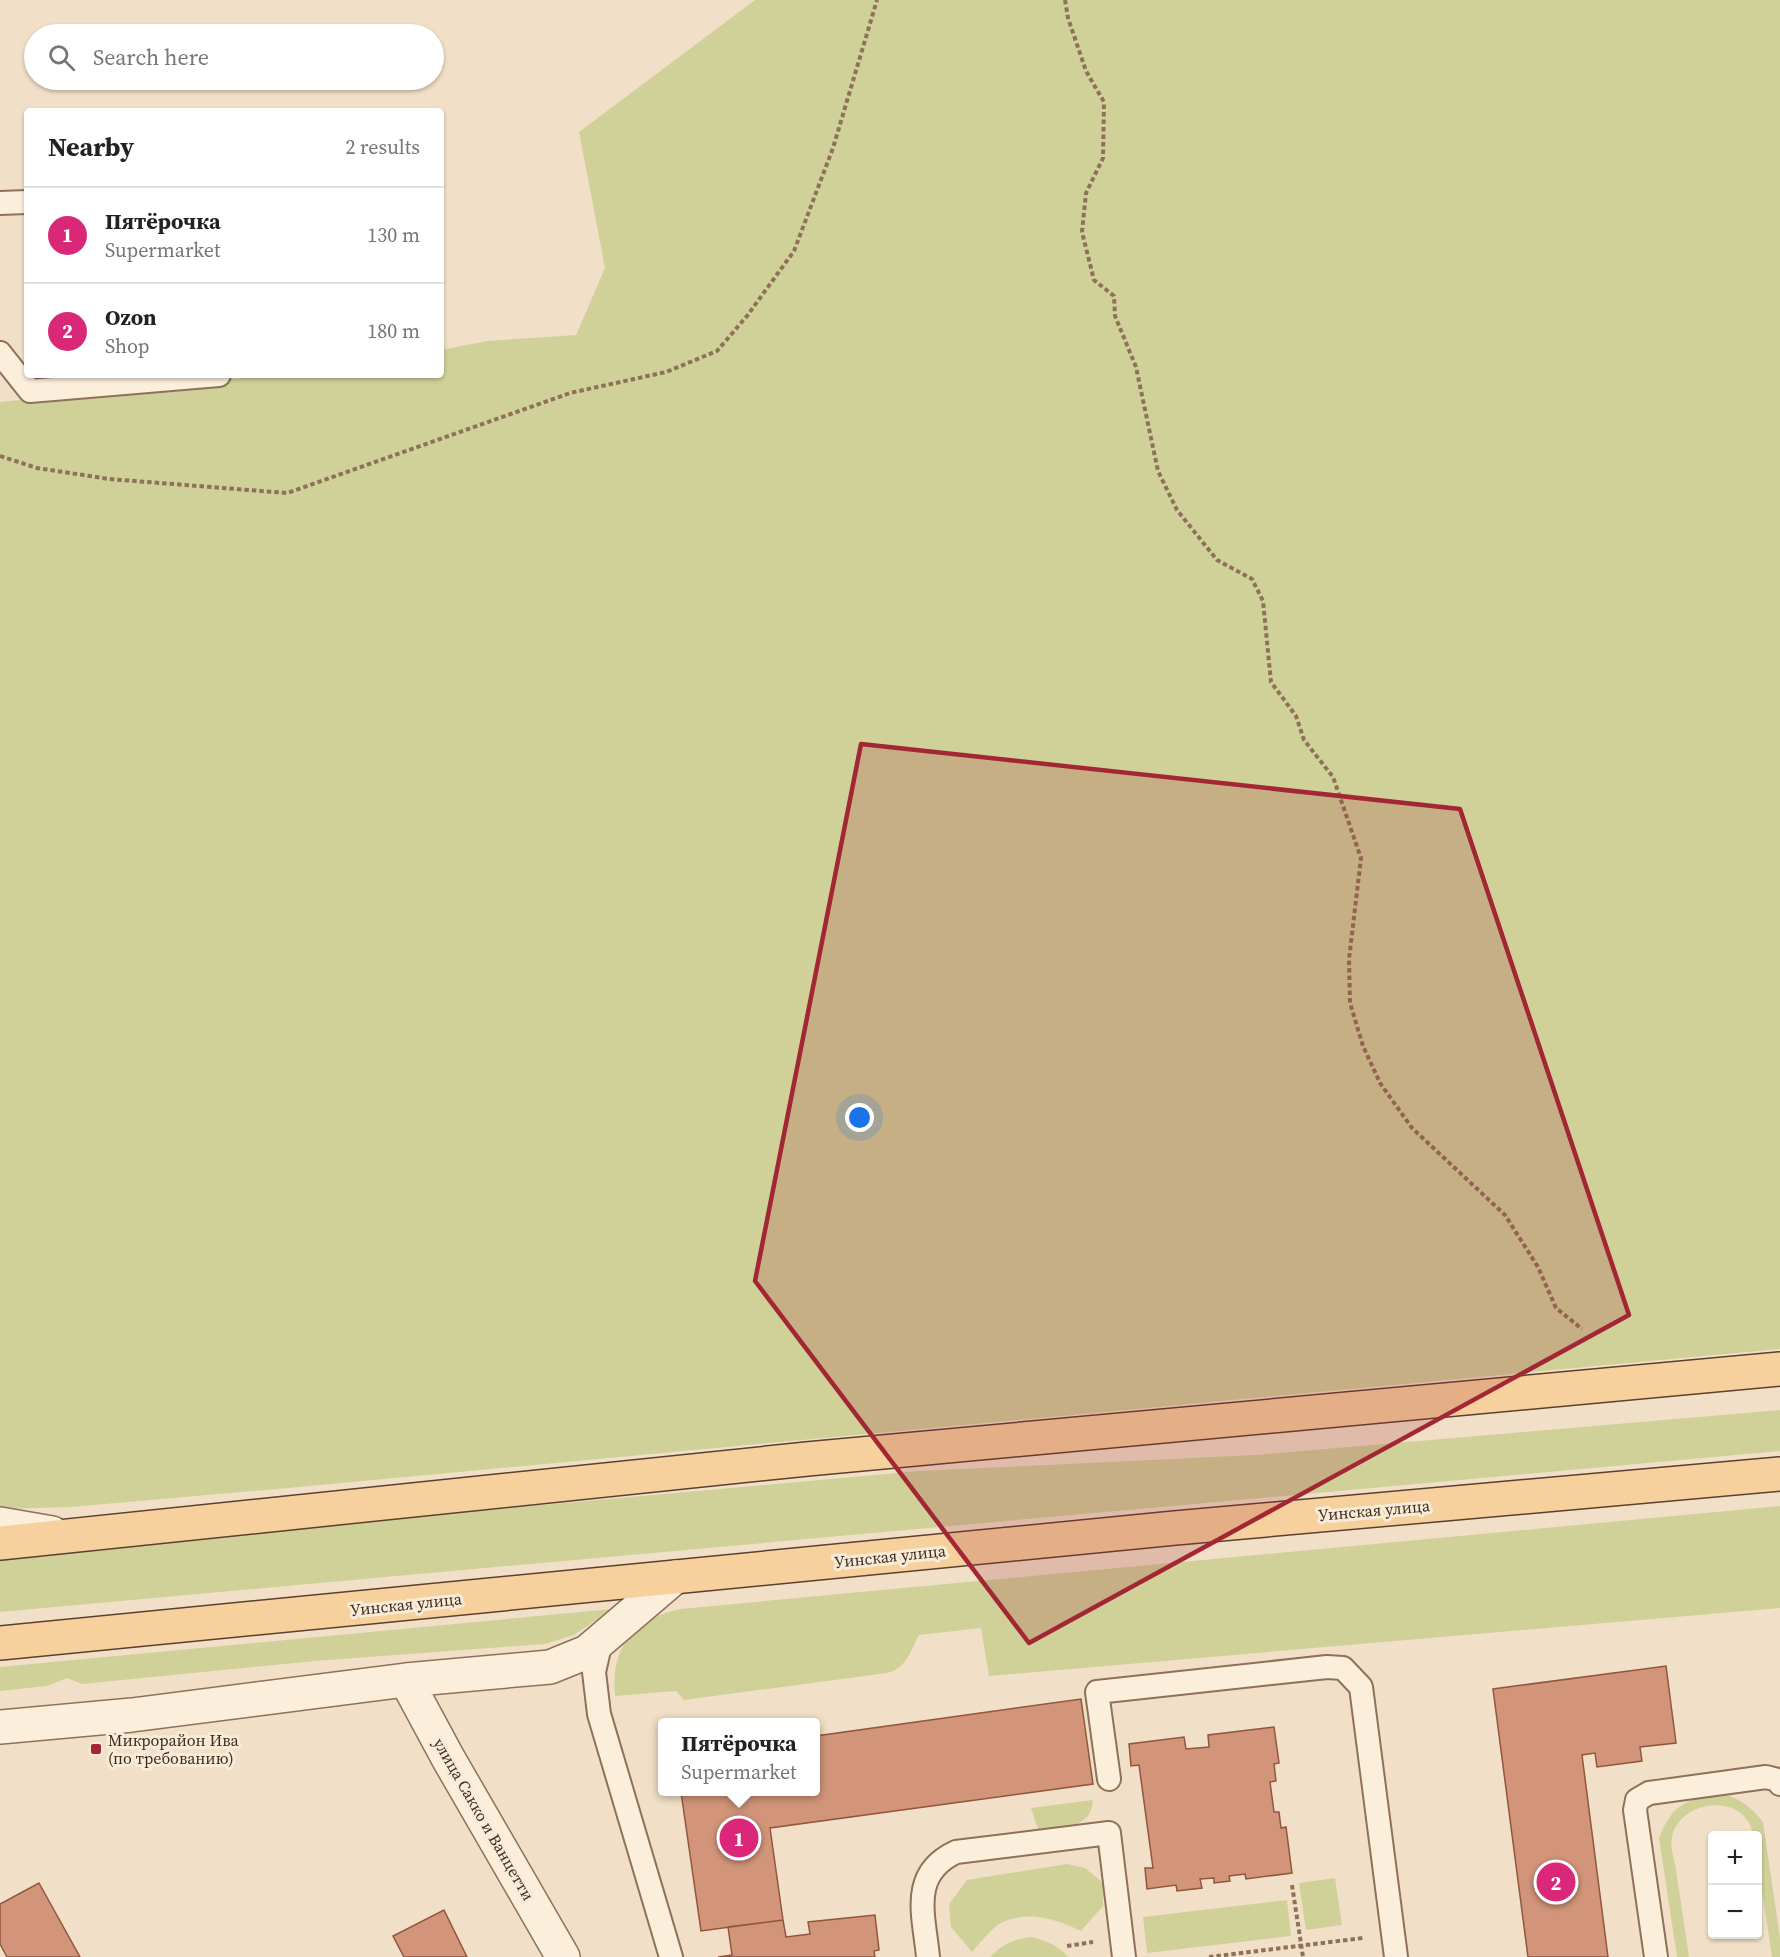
<!DOCTYPE html>
<html lang="en">
<head>
<meta charset="utf-8">
<style>
  body { margin:0; font-family:"Source Serif 4",serif; background:#f2f2f2; color:#222 }
  .controls { position:absolute; right:18px; bottom:18px; display:grid; overflow:hidden; border-radius:6px; box-shadow:0 2px 4px #0004 }
  .controls button { width:54px; height:54px; display:grid; place-items:center; padding:0; border:0; border-bottom:2px solid #e0e0e0; background:#fff; color:#222; font:30px sans-serif }
  .you { position:absolute; left:860px; top:1118px; width:21px; height:21px; margin:-15px; border:4px solid #fff; border-radius:50%; background:#1a73e8; box-shadow:0 0 0 9px #1a73e833 }
  .badge { display:grid; place-items:center; width:39px; height:39px; border-radius:50%; background:#db2777; color:#fff; font-size:20px; font-weight:700 }
  .pin { position:absolute; translate:-50% -50%; border:3px solid #fff; box-shadow:0 2px 6px #0006 }
  .popup { position:absolute; left:658px; top:1718px; width:162px; height:78px; box-sizing:border-box; display:grid; place-content:center; border-radius:6px; background:#fff; filter:drop-shadow(0 2px 4px #0005); font-size:20px; white-space:nowrap; color:#767676 }
  .popup b { font-size:22px; color:#222 }
  .popup::after { content:''; position:absolute; left:50%; top:100%; margin-left:-12px; border:12px solid transparent; border-top-color:#fff }
  .list { margin:0; padding:0; list-style:none }
  h2 { display:flex; justify-content:space-between; align-items:center; height:78px; margin:0; padding:0 24px; font-size:26px }
  h2 small { font-size:20px; font-weight:400; color:#767676 }
  .list li { display:grid; grid-template-columns:39px 1fr auto; gap:18px; align-items:center; box-sizing:border-box; height:96px; padding:0 24px; border-top:2px solid #e0e0e0 }
  .list b { display:block; font-size:22px; white-space:nowrap }
  .list p { margin:0; font-size:20px; white-space:nowrap; color:#767676 }
  .list em { font-size:20px; font-style:normal; color:#767676 }
  .icon { flex:none; width:33px; height:33px; fill:none; stroke:currentColor; stroke-width:2; stroke-linecap:round; stroke-linejoin:round }
  .map { position:relative; flex:none; width:1780px; height:1957px; overflow:hidden }
  .search { position:absolute; background:#fff; box-shadow:0 2px 4px #0004; left:24px; top:24px; width:420px; height:66px; display:flex; align-items:center; gap:15px; box-sizing:border-box; padding:0 21px; border-radius:33px; color:#767676; font-size:22px }
  .panel { position:absolute; background:#fff; box-shadow:0 2px 4px #0004; left:24px; top:108px; width:420px; height:270px; border-radius:6px }
  .map>svg:first-child { display:block }
  .green { fill:#d0d199 }
  .building { fill:#d2957a; stroke:#90563e; stroke-width:1.5 }
  .lines { fill:none; stroke-linecap:round; stroke-linejoin:round }
  .lane-casing { stroke:#8f715a; stroke-width:26 }
  .street-casing { stroke:#8f715a; stroke-width:36 }
  .primary-casing { stroke:#5c3f2f; stroke-width:36 }
  .path { stroke:#8f715a; stroke-width:4; stroke-dasharray:4.5 3; stroke-linecap:butt }
  .lane { stroke:#fbeedb; stroke-width:22 }
  .street { stroke:#fbeedb; stroke-width:33 }
  .primary { stroke:#f6d19d; stroke-width:33 }
  .marked { fill:#a22634; fill-opacity:0.2; stroke:#a22634; stroke-width:4.5; stroke-linejoin:round }
  .poi-dot { fill:#a22634; stroke:#f8ebd7; stroke-width:2 }
  .labels { text-anchor:middle; stroke-width:6; stroke-linejoin:round; paint-order:stroke }
  .street-label { font-size:16px; fill:#3e2b1f; stroke:#f8ebd7 }
  .poi-label { font-size:16px; fill:#3e2b1f; stroke:#f8ebd7; text-anchor:start }
</style>
</head>
<body>
<div class="map">
<svg width="1780" height="1957" viewBox="0 0 1780 1957">
  <rect width="100%" height="100%" fill="#f1e0c7"/>
  <path class="green" d="M755 0H1780V1349L266 1490 71 1507 0 1509V402L275 375H441V350L487 341 576 335 605 268 579 132Z
    M1780 1410V1451L0 1612V1554L919 1471 1255 1455Z
    M1780 1506V1608L989 1676 981 1628 919 1635C911 1650 906 1669 887 1673L684 1700 676 1691 615 1696C610 1648 634 1619 680 1609Z
    M612 1609 574 1635 545 1644 315 1661 82 1684 67 1678 47 1686 0 1691V1667Z
    M1724 1794C1742 1800 1751 1807 1763 1822L1780 1938V1957H1772L1758 1864V1836L1753 1835C1747 1793 1681 1797 1672 1837 1670 1846 1674 1860 1676 1869 1680 1899 1685 1928 1689 1957H1677L1659 1838C1673 1802 1688 1799 1724 1794Z
    M1093 1800C1091 1830 1061 1827 1038 1829L1031 1808Z
    M1067 1864 1085 1868 1103 1883V1906L1081 1931C1058 1920 1029 1910 1003 1922 991 1928 981 1942 972 1952L951 1927 949 1904 967 1880Z
    M1335 1878 1342 1925 1306 1930 1299 1883Z
    M1287 1900 1291 1936 1147 1953 1143 1917Z
    M1032 1937C1047 1941 1058 1945 1068 1957H990C1003 1944 1014 1939 1032 1937Z"/>
  <path class="building" d="M1666 1666 1676 1743 1640 1747 1642 1761 1597 1767 1595 1753 1582 1755 1608 1957H1528L1493 1689Z
    M1081 1699 1093 1784 770 1828 783 1920 701 1931 681 1792H816V1736Z
    M1274 1727 1279 1763 1274 1764 1276 1781 1270 1782 1274 1812H1279L1281 1828 1286 1827 1292 1873 1246 1879 1245 1874 1229 1876 1230 1881 1214 1883V1878L1200 1879 1202 1888 1177 1891 1176 1885 1147 1889 1145 1868H1153L1139 1765 1131 1766 1129 1744 1184 1737 1186 1749 1209 1747 1208 1735Z
    M39 1883 80 1957H7L0 1944V1904Z
    M444 1910 467 1957H404L393 1936Z
    M875 1915 879 1950 874 1951 875 1957H718L732 1955 728 1927 783 1920 786 1937 810 1934 808 1922Z"/>
  <g class="lines">
    <defs>
      <path id="lane" d="M0 203 27 202
        M0 353 30 391 219 375
        M601 1641 594 1672 599 1714 671 1957
        M1109 1779 1097 1692 1327 1667 1343 1668 1361 1687 1396 1957
        M928 1957C924 1915 909 1874 956 1852L1109 1833 1124 1957
        M1656 1957 1635 1810 1637 1800 1649 1793 1766 1777 1778 1780 1780 1784"/>
      <path id="street" d="M0 1524 52 1533
        M406 1680 448 1758 563 1957
        M0 1727 132 1715 406 1680 550 1667 587 1652 675 1577"/>
      <path id="primary" d="M0 1543 807 1459 1780 1369
        M0 1643 1175 1528 1780 1474"/>
    </defs>
    <use href="#lane" class="lane-casing"/>
    <use href="#street" class="street-casing"/>
    <use href="#primary" class="primary-casing"/>
    <path class="path" d="M1065 0 1068 18 1086 71 1104 102 1103 158 1086 193 1082 232 1094 280 1114 296 1115 316 1136 367 1158 471 1177 510 1217 560 1252 579 1263 601 1271 682 1296 716 1304 740 1333 777 1361 858 1349 959 1350 1003 1363 1046 1380 1083 1412 1128 1505 1215 1538 1267 1556 1308 1582 1329
      M0 456 37 468 109 479 287 493 570 393 666 372 717 351 747 316 794 251 833 148 877 0
      M1292 1885 1303 1957
      M1067 1946 1093 1942
      M1209 1957 1363 1938"/>
    <use href="#lane" class="lane"/>
    <use href="#street" class="street"/>
    <use href="#primary" class="primary"/>
  </g>
  <path class="marked" d="M861 744 1460 809 1629 1315 1029 1643 755 1281Z"/>
  <rect class="poi-dot" x="90" y="1743" width="12" height="12" rx="3"/>
  <g class="labels">
    <g class="street-label">
      <text transform="translate(1374 1510) rotate(-5)" y="6">Уинская улица</text>
      <text transform="translate(890 1556) rotate(-6)" y="6">Уинская улица</text>
      <text transform="translate(406 1604) rotate(-6)" y="6">Уинская улица</text>
      <text transform="translate(484 1819) rotate(60)" y="6">улица Сакко и Ванцетти</text>
    </g>
    <g class="poi-label">
      <text x="108" y="1746">Микрорайон Ива<tspan x="108" dy="18">(по требованию)</tspan></text>
    </g>
  </g>
</svg>
<div class="controls">
<button>+</button>
<button>−</button>
</div>
<div class="you"></div>
<div class="pin badge" style="left:739px;top:1838px">1</div>
<div class="popup"><b>Пятёрочка</b>Supermarket</div>
<div class="pin badge" style="left:1556px;top:1882px">2</div>
<div class="search"><svg class="icon" aria-label="search" viewBox="0 0 24 24"><circle cx="10" cy="10" r="6"/><path d="M15 15l6 6"/></svg>Search here</div>
<section class="panel">
<h2>Nearby<small>2 results</small></h2>
<ul class="list">
<li><span class="badge">1</span><div><b>Пятёрочка</b><p>Supermarket</p></div><em>130 m</em></li>
<li><span class="badge">2</span><div><b>Ozon</b><p>Shop</p></div><em>180 m</em></li>
</ul>
</section>
</div>
</body>
</html>
